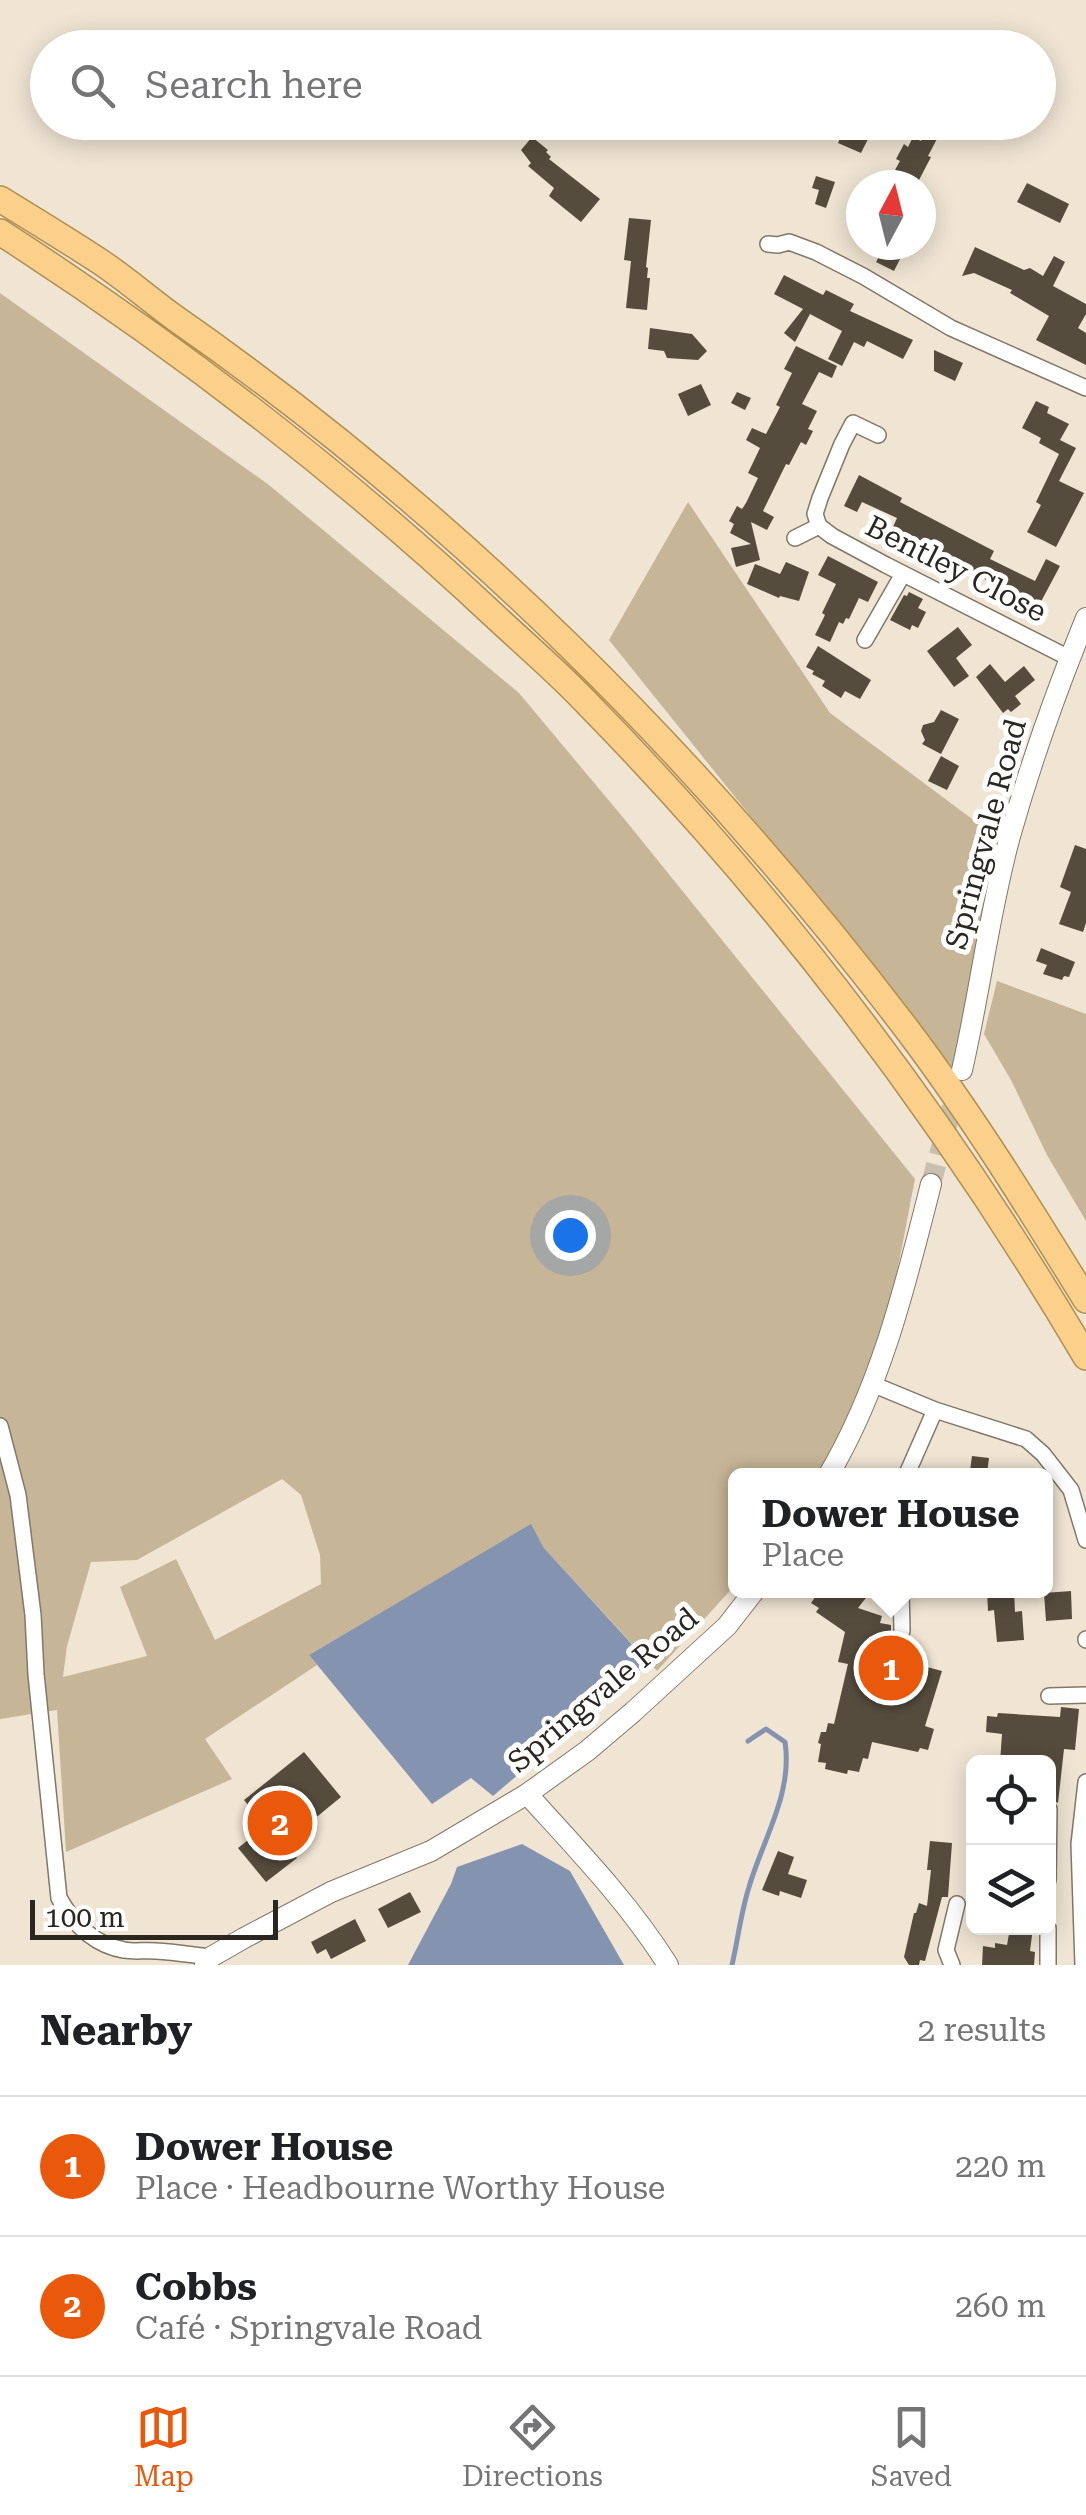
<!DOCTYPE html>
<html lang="en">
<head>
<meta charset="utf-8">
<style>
  body { margin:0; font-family:"Roboto Serif",serif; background:#f6f6f6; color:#202124 }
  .controls { position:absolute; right:30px; bottom:30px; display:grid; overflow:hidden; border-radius:15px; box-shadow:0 5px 25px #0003 }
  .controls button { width:90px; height:90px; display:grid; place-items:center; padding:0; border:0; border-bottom:2px solid #e0e0e0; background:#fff; color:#202124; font:50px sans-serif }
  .compass { position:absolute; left:846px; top:170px; width:90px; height:90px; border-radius:50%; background:#fff; box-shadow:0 5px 25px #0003; rotate:7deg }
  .scale { position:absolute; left:30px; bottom:25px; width:248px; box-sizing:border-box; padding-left:10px; border:5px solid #2b2720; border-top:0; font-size:28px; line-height:35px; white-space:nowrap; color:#2b2720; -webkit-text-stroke:8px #fff; paint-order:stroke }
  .you { position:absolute; left:570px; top:1235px; width:35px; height:35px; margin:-25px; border:8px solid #fff; border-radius:50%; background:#1a73e8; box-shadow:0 0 0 15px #1a73e833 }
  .badge { display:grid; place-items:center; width:65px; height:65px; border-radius:50%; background:#ea580c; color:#fff; font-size:32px; font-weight:700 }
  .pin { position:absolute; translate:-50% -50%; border:5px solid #fff; box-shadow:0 2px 10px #0006 }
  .popup { position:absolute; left:728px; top:1468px; width:325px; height:130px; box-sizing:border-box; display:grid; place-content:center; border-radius:15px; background:#fff; filter:drop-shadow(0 2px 8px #0005); font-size:32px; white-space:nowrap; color:#757577 }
  .popup b { font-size:38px; color:#202124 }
  .popup::after { content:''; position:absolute; left:50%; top:100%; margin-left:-20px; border:20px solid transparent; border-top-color:#fff }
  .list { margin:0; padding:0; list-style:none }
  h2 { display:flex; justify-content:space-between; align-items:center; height:130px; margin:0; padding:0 40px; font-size:42px }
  h2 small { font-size:32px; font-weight:400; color:#757577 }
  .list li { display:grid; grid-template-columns:65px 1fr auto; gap:30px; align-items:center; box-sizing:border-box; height:140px; padding:0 40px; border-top:2px solid #e0e0e0 }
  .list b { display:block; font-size:38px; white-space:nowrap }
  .list p { margin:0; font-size:32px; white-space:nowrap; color:#757577 }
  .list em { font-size:32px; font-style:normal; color:#757577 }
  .icon { flex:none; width:55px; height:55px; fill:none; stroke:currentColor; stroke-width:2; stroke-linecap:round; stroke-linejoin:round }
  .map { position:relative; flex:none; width:1086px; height:1965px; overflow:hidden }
  .search { position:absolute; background:#fff; box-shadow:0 5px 25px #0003; left:30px; right:30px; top:30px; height:110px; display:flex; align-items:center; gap:25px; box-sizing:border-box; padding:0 35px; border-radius:55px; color:#757577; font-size:38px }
  .sheet { height:410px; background:#fff }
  nav { display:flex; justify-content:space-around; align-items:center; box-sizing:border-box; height:140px; border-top:2px solid #e0e0e0; background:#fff; font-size:28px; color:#757577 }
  nav a { display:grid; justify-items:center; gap:5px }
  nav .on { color:#ea580c }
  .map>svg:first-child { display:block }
  .green { fill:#c7b597; fill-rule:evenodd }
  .water { fill:#8493b0 }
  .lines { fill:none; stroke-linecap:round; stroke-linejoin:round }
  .stream { stroke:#8493b0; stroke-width:5 }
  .building { fill:#554c3d }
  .tertiary-tunnel { stroke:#c9bfaf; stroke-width:20; stroke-dasharray:20 10; stroke-linecap:butt }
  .minor-casing { stroke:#827868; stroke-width:18 }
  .tertiary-casing { stroke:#827868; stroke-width:22 }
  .trunk-casing { stroke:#b08e51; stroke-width:28 }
  .minor { stroke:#fff; stroke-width:15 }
  .tertiary { stroke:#fff; stroke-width:20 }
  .trunk { stroke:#fad08a; stroke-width:25 }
  .labels { text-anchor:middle; stroke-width:10; stroke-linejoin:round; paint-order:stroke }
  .street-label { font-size:30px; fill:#2b2720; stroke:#fff }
</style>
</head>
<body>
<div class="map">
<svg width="1086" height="1965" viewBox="0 0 1086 1965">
  <rect width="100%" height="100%" fill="#f0e5d3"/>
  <path class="green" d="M0 293 269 485 519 693 626 821 915 1179C902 1244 892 1312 869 1374 857 1409 836 1445 815 1475L736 1476V1584L657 1671 544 1548 531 1525 309 1655 317 1665 205 1739 232 1779 66 1852 57 1710 0 1719ZM282 1479 301 1495 320 1555 321 1584 215 1640 176 1559 120 1587 147 1656 63 1677 67 1646 91 1562 137 1560Z
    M688 502 830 713 995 836 956 1072 609 640Z
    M997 981 1086 1014V1221L1047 1155 1011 1080 984 1034Z"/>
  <path class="water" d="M531 1524 544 1548 649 1663 493 1796 471 1778 432 1804 309 1655Z
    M522 1844 570 1871 624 1965H408L451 1884 457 1867Z"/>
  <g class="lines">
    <path class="stream" d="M732 1965C738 1939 741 1912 749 1887 763 1839 793 1793 785 1742L766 1729 748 1741"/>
  </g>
  <path class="building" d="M841 122H875L874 125 878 126 872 139 869 137 861 153 838 143 846 125Z
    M927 129 939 135 928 156 931 157 918 182 895 170 900 161 896 159 904 144 908 147 913 137 921 141Z
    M532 137 548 150 546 152 551 157 549 159 600 199 581 222 549 196 554 188 528 166 531 163 521 150Z
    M816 176 835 182 826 208 815 204 819 190 812 188Z
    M1027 183 1069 204 1060 223 1017 202Z
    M629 218 651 220 646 267 648 268 647 278H650L647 310 626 308 631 261 624 260Z
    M862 245H907L894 271 876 262 880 255Z
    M975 247 1024 270 1030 268 1043 276 1054 256 1065 262 1053 286 1086 304V314L1078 328 1086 333V365L1036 340 1049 316 1010 293 1012 290 974 273 962 276Z
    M784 275 823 295 826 290 854 304 850 311 913 340 903 359 867 341 864 347 854 342 842 366 828 359 842 331 810 314 795 342 784 333 803 309 774 294Z
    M650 328 692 334 707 351 698 360 667 358 664 351 648 349Z
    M796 346 837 366 832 378 819 372 802 404 817 411 808 429 813 431 806 445 801 442 789 465 786 464 763 511 774 517 767 530 751 522 760 560 736 567 731 548 751 544 730 533 734 524 729 521 737 506 742 509 746 503 758 478 748 473 760 448 746 440 752 428 766 434 780 407 776 405 792 373 784 369Z
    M934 350 963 363 955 381 934 371Z
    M701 384 711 405 688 416 678 394Z
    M737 392 751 398 745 410 731 403Z
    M1036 401 1049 407 1047 413 1069 424 1060 440 1076 448 1059 481 1084 493 1056 547 1027 532 1041 505 1036 502 1059 454 1039 443 1041 438 1022 428Z
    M859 475 902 498 900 502 994 551 990 559 1035 581 1046 559 1060 566 1036 611 987 587 990 582 962 567 959 573 889 536 897 518 862 502 857 512 844 506Z
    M828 556 878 582 868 602 859 598 849 619 846 618 843 624 839 622 830 642 815 635 825 615 822 613 836 584 818 575Z
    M786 562 809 572 799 601 780 596 779 598 747 584 755 564 780 574Z
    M909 592 923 599 918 608 926 612 918 628 912 625 910 630 890 620 904 595 907 596Z
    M958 627 972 645 956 658 969 676 954 687 927 651Z
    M818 646 871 680 860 699 845 691 841 698 822 686 825 681 812 674 814 671 806 667Z
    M990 664 1005 682 1024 666 1035 680 1015 696 1021 704 1011 712 1008 709 1003 713 976 677Z
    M941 710 959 719 941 754 922 744 925 740 921 731 923 725 934 722Z
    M941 756 959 766 947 790 928 781Z
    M1075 845 1086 849V923L1083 932 1059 924 1071 892 1060 887Z
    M1041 948 1075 962 1069 977 1064 976 1062 980 1043 974 1047 965 1036 961Z
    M972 1456 989 1458 987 1473 970 1471Z
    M820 1590H872L858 1608 882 1616 880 1623 891 1625V1641L901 1645 897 1659 942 1671 925 1726 934 1729 928 1750 920 1748 918 1752 872 1742 868 1759 863 1758 859 1772 848 1770 847 1774 825 1769 826 1763 818 1762 821 1744 818 1743 821 1732H826L828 1723 834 1724 848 1664 838 1662 845 1632 816 1612 819 1608 811 1603Z
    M987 1590H1014L1015 1612 1022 1611 1024 1640 997 1642 994 1610 988 1611Z
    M1071 1591 1072 1619 1046 1621 1044 1593Z
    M1061 1707 1079 1709 1075 1750 1064 1749 1058 1803 1048 1798V1762H1000L1002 1734 986 1732 987 1716 997 1717 998 1713 1060 1717Z
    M304 1752 341 1797 285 1843 297 1858 266 1882 238 1848 266 1826 244 1800Z
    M930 1841 952 1843 948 1897H942L925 1961 920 1960 919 1965H909L904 1957 914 1913H916L919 1903 927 1906 931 1870H927Z
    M778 1851 794 1857 788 1874 807 1880 801 1898 780 1891 779 1896 762 1890Z
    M410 1892 421 1912 388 1928 378 1909Z
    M355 1919 366 1941 331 1959 326 1949 317 1954 311 1942Z
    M1010 1928H1033L1030 1951 1035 1952 1034 1965H982L983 1946 995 1948V1943L1007 1945Z"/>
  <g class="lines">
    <path class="tertiary-tunnel" d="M931 1184 957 1089"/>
    <defs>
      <path id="minor" d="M768 244 778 245 789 242 816 252 863 276 951 328 1086 388
        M878 435 853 423 842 444 820 498 815 514 819 526 832 536 886 565 1069 658
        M795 538 819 526
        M865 640 903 574
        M872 1384 935 1410 1026 1439 1043 1454 1071 1490 1086 1540
        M0 1426 18 1495 33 1615 36 1674 59 1898C73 1923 94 1945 124 1950 134 1952 146 1950 156 1951 174 1952 193 1955 211 1957
        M906 1476 935 1410
        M901 1590 902 1631
        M1086 1639V1640
        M1049 1696 1086 1695
        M1048 1880 1049 1809
        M952 1965 946 1950 957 1904
        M1048 1965V1928
        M1083 1965 1079 1844 1086 1782"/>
      <path id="tertiary" d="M962 1070C980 992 989 913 1010 836 1031 762 1057 689 1086 618
        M828 1476C881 1387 906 1283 931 1184
        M527 1794C577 1849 629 1903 668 1965
        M205 1965 211 1957 244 1938 331 1892 431 1851 527 1794 587 1751 633 1712 727 1626 755 1590"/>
      <path id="trunk" d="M0 199C31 218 62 237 93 257 122 275 147 298 175 318 455 513 702 759 909 1032 973 1117 1030 1209 1086 1300
        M0 232C178 347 346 476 500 621 527 646 556 671 581 697 776 895 945 1118 1086 1357"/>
    </defs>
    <use href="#minor" class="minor-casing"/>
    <use href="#tertiary" class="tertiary-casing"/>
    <use href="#trunk" class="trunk-casing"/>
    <use href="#minor" class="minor"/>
    <use href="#tertiary" class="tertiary"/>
    <use href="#trunk" class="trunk"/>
  </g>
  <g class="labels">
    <g class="street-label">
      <text transform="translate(956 569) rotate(27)" y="10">Bentley Close</text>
      <text transform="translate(986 834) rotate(-75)" y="10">Springvale Road</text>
      <text transform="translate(603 1690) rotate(-40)" y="10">Springvale Road</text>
    </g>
  </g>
</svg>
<div class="controls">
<button><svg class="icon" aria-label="locate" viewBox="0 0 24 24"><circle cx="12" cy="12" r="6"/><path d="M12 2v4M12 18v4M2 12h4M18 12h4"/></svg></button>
<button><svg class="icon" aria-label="layers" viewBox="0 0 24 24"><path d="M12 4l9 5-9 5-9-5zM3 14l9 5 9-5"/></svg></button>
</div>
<svg class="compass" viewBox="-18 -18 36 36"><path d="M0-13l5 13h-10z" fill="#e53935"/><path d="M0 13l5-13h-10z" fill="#757577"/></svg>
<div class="scale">100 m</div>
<div class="you"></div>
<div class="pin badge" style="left:891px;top:1668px">1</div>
<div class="popup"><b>Dower House</b>Place</div>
<div class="pin badge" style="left:280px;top:1823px">2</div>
<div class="search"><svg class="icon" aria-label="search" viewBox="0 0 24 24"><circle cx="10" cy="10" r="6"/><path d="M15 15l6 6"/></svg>Search here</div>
</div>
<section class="sheet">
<h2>Nearby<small>2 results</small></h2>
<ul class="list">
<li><span class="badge">1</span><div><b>Dower House</b><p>Place · Headbourne Worthy House</p></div><em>220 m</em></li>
<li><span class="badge">2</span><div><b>Cobbs</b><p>Café · Springvale Road</p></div><em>260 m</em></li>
</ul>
</section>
<nav>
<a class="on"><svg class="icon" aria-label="map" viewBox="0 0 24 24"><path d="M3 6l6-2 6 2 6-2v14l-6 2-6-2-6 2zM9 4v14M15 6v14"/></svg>Map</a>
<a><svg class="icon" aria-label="directions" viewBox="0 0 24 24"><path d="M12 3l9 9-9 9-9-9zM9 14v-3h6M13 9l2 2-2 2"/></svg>Directions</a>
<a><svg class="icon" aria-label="saved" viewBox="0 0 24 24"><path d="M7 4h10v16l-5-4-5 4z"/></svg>Saved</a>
</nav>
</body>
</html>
